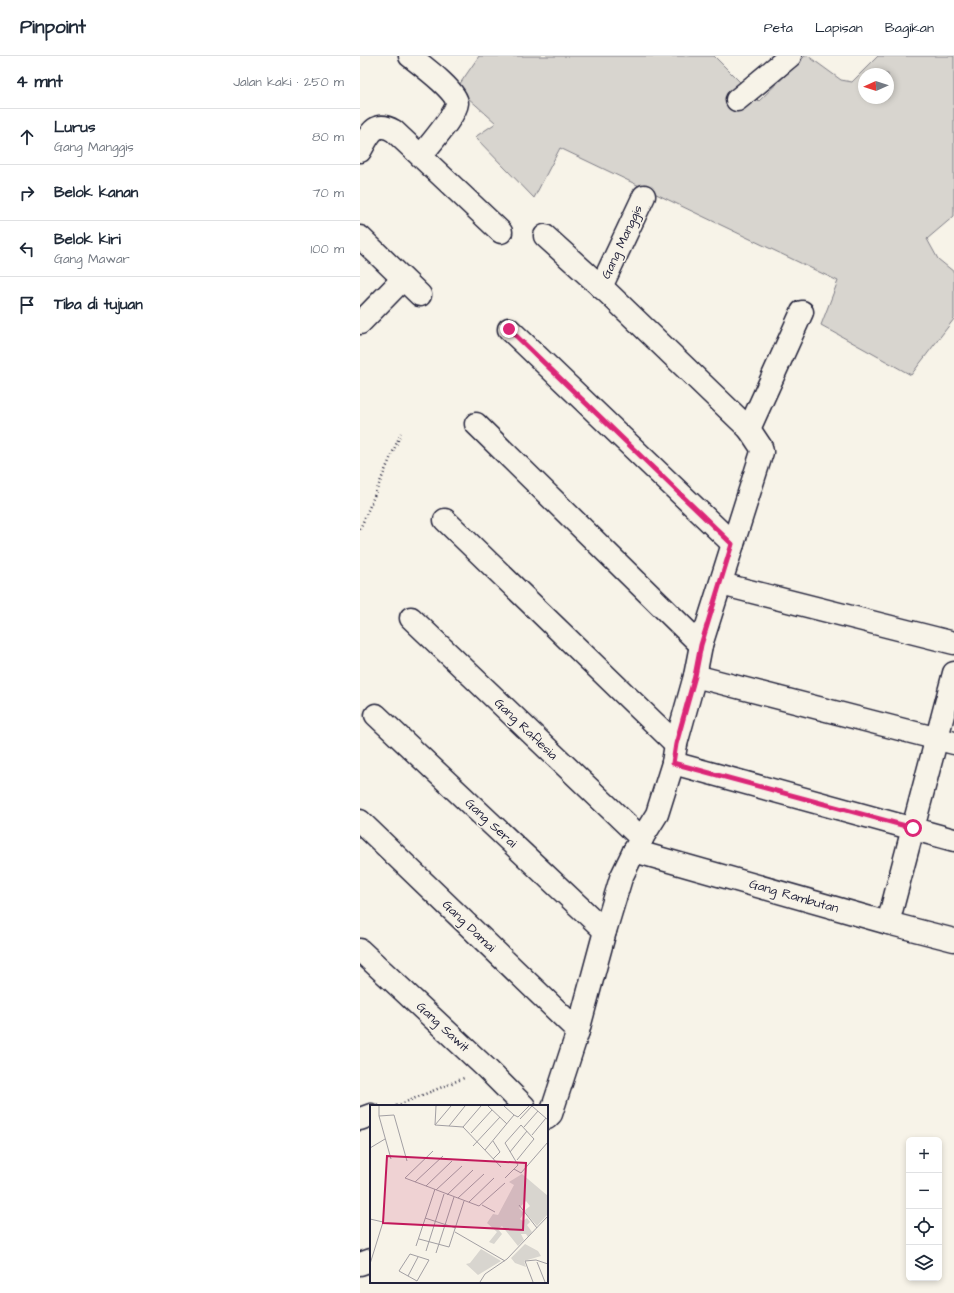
<!DOCTYPE html>
<html lang="id">
<meta charset="utf-8">
<style>
body{margin:0;font-family:"Architects Daughter",sans-serif;background:#f2f2f3;color:#1f2937}
.controls{position:absolute;right:12px;bottom:12px;display:grid;overflow:hidden;border-radius:6px;box-shadow:0 2px 6px #0003}
.controls button{width:36px;height:36px;display:grid;place-items:center;padding:0;border:0;border-bottom:1px solid #e0e1e3;background:#fff;color:#1f2937;font:20px sans-serif}
.compass{position:absolute;left:498px;top:12px;width:36px;height:36px;border-radius:50%;background:#fff;box-shadow:0 2px 6px #0003;rotate:267deg}
.stop{position:absolute;width:12px;height:12px;margin:-9px;border:3px solid #db2777;border-radius:50%;background:#fff}
.stop.end{background:#db2777;border-color:#fff;box-shadow:0 1px 4px #0008}
.list{margin:0;padding:0;list-style:none}
h2{display:flex;justify-content:space-between;align-items:center;height:52px;margin:0;padding:0 16px;font-size:17px}
h2 small{font-size:13px;font-weight:400;color:#747a83}
.list li{display:grid;grid-template-columns:26px 1fr auto;gap:12px;align-items:center;box-sizing:border-box;height:56px;padding:0 16px;border-top:1px solid #e0e1e3}
.list b{display:block;font-size:15px;white-space:nowrap}
.list p{margin:0;font-size:13px;white-space:nowrap;color:#747a83}
.list em{font-size:13px;font-style:normal;color:#747a83}
.icon{flex:none;width:22px;height:22px;fill:none;stroke:currentColor;stroke-width:2;stroke-linecap:round;stroke-linejoin:round}
.map{position:relative;flex:none;width:594px;height:1237px;overflow:hidden}
header{display:flex;align-items:center;gap:24px;box-sizing:border-box;height:56px;padding:0 20px;background:#fff;border-bottom:1px solid #e0e1e3}
header strong{font-size:19px}
nav{display:flex;gap:22px;margin-inline-start:auto;font-size:14px}
main{display:flex}
aside{flex:1;background:#fff}
.map>svg:first-child{display:block}
.green{fill:#d8d5cf;stroke:#7d7c85;fill-rule:evenodd}
.lines{fill:none;stroke-linecap:round;stroke-linejoin:round}
.minor-casing{stroke:#22223b;stroke-width:25}
.path{stroke:#22223b;stroke-width:2.5;stroke-dasharray:1 3;stroke-linecap:butt}
.minor{stroke:#f7f3e8;stroke-width:22}
.route{stroke:#db2777;stroke-width:5}
.labels{text-anchor:middle;dominant-baseline:central;stroke-width:3;stroke-linejoin:round;paint-order:stroke}
.street-label{font-size:13px;fill:#22223b;stroke:#f7f3e8}
.inset-road{fill:none;stroke:#a29fa3;stroke-width:1}
.view{fill:#c2185b;fill-opacity:0.15;stroke:#c2185b;stroke-width:2}
.inset-edge{fill:none;stroke:#22223b;stroke-width:2}
</style>
<header>
<strong>Pinpoint</strong>
<nav><a>Peta</a><a>Lapisan</a><a>Bagikan</a></nav>
</header>
<main>
<aside>
<h2>4 mnt<small>Jalan kaki · 250 m</small></h2>
<ul class="list">
<li><svg class="icon" aria-label="ahead" viewBox="0 0 24 24"><path d="M12 20V5M6 11l6-6 6 6"/></svg><div><b>Lurus</b><p>Gang Manggis</p></div><em>80 m</em></li>
<li><svg class="icon" aria-label="right" viewBox="0 0 24 24"><path d="M7 20v-9h11M14 6l5 5-5 5"/></svg><div><b>Belok kanan</b></div><em>70 m</em></li>
<li><svg class="icon" aria-label="left" viewBox="0 0 24 24"><path d="M17 20v-9H6M10 6l-5 5 5 5"/></svg><div><b>Belok kiri</b><p>Gang Mawar</p></div><em>100 m</em></li>
<li><svg class="icon" aria-label="arrive" viewBox="0 0 24 24"><path d="M6 21V4h12l-3 4 3 4H6"/></svg><div><b>Tiba di tujuan</b></div></li>
</ul>
</aside>
<div class="map">
<svg width="594" height="1237" viewBox="0 0 594 1237">
<rect width="100%" height="100%" fill="#f7f3e8"/>
<filter id="ink" filterUnits="userSpaceOnUse"><feTurbulence type="fractalNoise" baseFrequency=".025" numOctaves="2"/><feDisplacementMap in="SourceGraphic" scale="8" xChannelSelector="R" yChannelSelector="G"/><feConvolveMatrix kernelMatrix="1 2 1 2 8 2 1 2 1" color-interpolation-filters="sRGB"/></filter>
<g filter="url(#ink)">
<!-- green -->
<path class="green" d="M119,0H354L399,45L445,0H448L481,24L492,26L518,0H594V160L567,183L578,203L594,216V263L551,319L461,269L478,225L200,92L174,142L115,81L136,67L97,32ZM504,18H528V42H504Z"/>
<g class="lines">
<defs>
<g id="minor">
<path d="M50,0C60,8 97,35 97,47C96,59 69,89 61,100"/>
<polyline points="377,44 430,0"/>
<path d="M0,95C9,80 14,63 34,75L141,176"/>
<polyline points="185,180 249,238 389,373 401,391 402,396 341,589 335,620 316,688 313,707 297,758 274,795 261,822 245,875 218,975 191,1058 187,1062"/>
<polyline points="0,181 60,239"/>
<polyline points="241,231 284,140"/>
<polyline points="0,267 43,223"/>
<polyline points="149,273 373,488"/>
<polyline points="116,368 341,589"/>
<polyline points="389,373 442,256"/>
<polyline points="85,464 316,688"/>
<polyline points="361,528 594,587"/>
<polyline points="51,562 282,783"/>
<polyline points="335,620 594,687"/>
<polyline points="16,659 245,875"/>
<polyline points="313,707 594,784"/>
<polyline points="0,765 218,975"/>
<polyline points="274,795 528,867 594,884"/>
<polyline points="528,867 594,617"/>
<polyline points="0,894 126,1012 164,1050"/>
<polyline points="0,1063 11,1059"/>
<polyline points="0,1208 11,1204"/>
</g>
</defs>
<!-- minor casing -->
<use href="#minor" class="minor-casing"/>
<!-- path -->
<g class="path">
<polyline points="0,473 41,377"/>
<polyline points="36,1050 104,1022"/>
</g>
<!-- minor -->
<use href="#minor" class="minor"/>
</g>
</g>
<g class="lines" filter="url(#ink)">
<!-- route -->
<polyline class="route" points="149,273 372,488 341,589 335,620 316,688 313,707 553,772"/>
</g>
<g class="labels">
<!-- street labels -->
<g class="street-label">
<text transform="translate(262 186) rotate(-65)">Gang Manggis</text>
<text transform="translate(166 673) rotate(44)">Gang Raflesia</text>
<text transform="translate(131 767) rotate(43)">Gang Serai</text>
<text transform="translate(434 840) rotate(16)">Gang Rambutan</text>
<text transform="translate(109 870) rotate(44)">Gang Damai</text>
<text transform="translate(83 971) rotate(43)">Gang Sawit</text>
</g>
</g>
<!-- overview -->
<g transform="translate(10 1049)">
<rect width="178" height="178" fill="#f7f3e8"/>
<path d="M152,69L178,91V109L167,121L154,106L160,101L156,96L149,103L154,108L150,114L153,116L157,113L160,117L157,120L162,127L158,132L156,129H151L154,135L148,141L132,121L128,124L132,129L124,139L119,137L127,127L117,118L123,109L128,110L144,80L139,77ZM155,139L168,146L171,151L154,156L156,162L145,158L141,153ZM111,144L131,156L108,170L96,159L100,158Z" fill="#d8d5cf"/>
<path class="inset-road" d="M9,1V11L21,54M118,1L137,19M134,1L144,10M162,1L178,15M9,11L24,10L37,56M150,14L162,1M65,20L93,22L131,62M65,20L81,1M65,20L66,1M79,21L95,1M93,22L111,1M154,22L168,6M101,28L122,5M162,30L176,13M123,36L130,47L123,54M103,41L130,12M0,43L15,34M115,45L144,10L148,12L159,1M63,46L35,73L109,101L135,78M140,47L157,26M144,64L151,68L178,37M135,73L148,60L135,38L151,20L164,34L147,55M45,77L73,51M56,81L82,56M66,85L92,61M77,90L103,65M88,93L114,69M99,97L124,73M112,100L125,107M149,100L167,123M55,113L86,123M0,114L13,117L0,159M85,127L135,156M49,134L79,142L94,96M46,141L65,84M56,146L74,89M66,148L84,92M40,149L59,155L47,176L29,166ZM167,157L175,177M38,171L48,152M110,177L115,169L137,154L178,111M163,177L155,156L166,155L178,159"/>
<path class="view" d="M17,51L156,58L153,125L13,118Z"/>
<rect width="178" height="178" class="inset-edge"/>
</g>
</svg>
<div class="controls">
<button>+</button>
<button>−</button>
<button><svg class="icon" aria-label="locate" viewBox="0 0 24 24"><circle cx="12" cy="12" r="6"/><path d="M12 2v4M12 18v4M2 12h4M18 12h4"/></svg></button>
<button><svg class="icon" aria-label="layers" viewBox="0 0 24 24"><path d="M12 4l9 5-9 5-9-5zM3 14l9 5 9-5"/></svg></button>
</div>
<svg class="compass" viewBox="-18 -18 36 36"><path d="M0-13l5 13h-10z" fill="#e53935"/><path d="M0 13l5-13h-10z" fill="#747a83"/></svg>
<div class="stop" style="left:553px;top:772px"></div>
<div class="stop end" style="left:149px;top:273px"></div>
</div>
</main>
